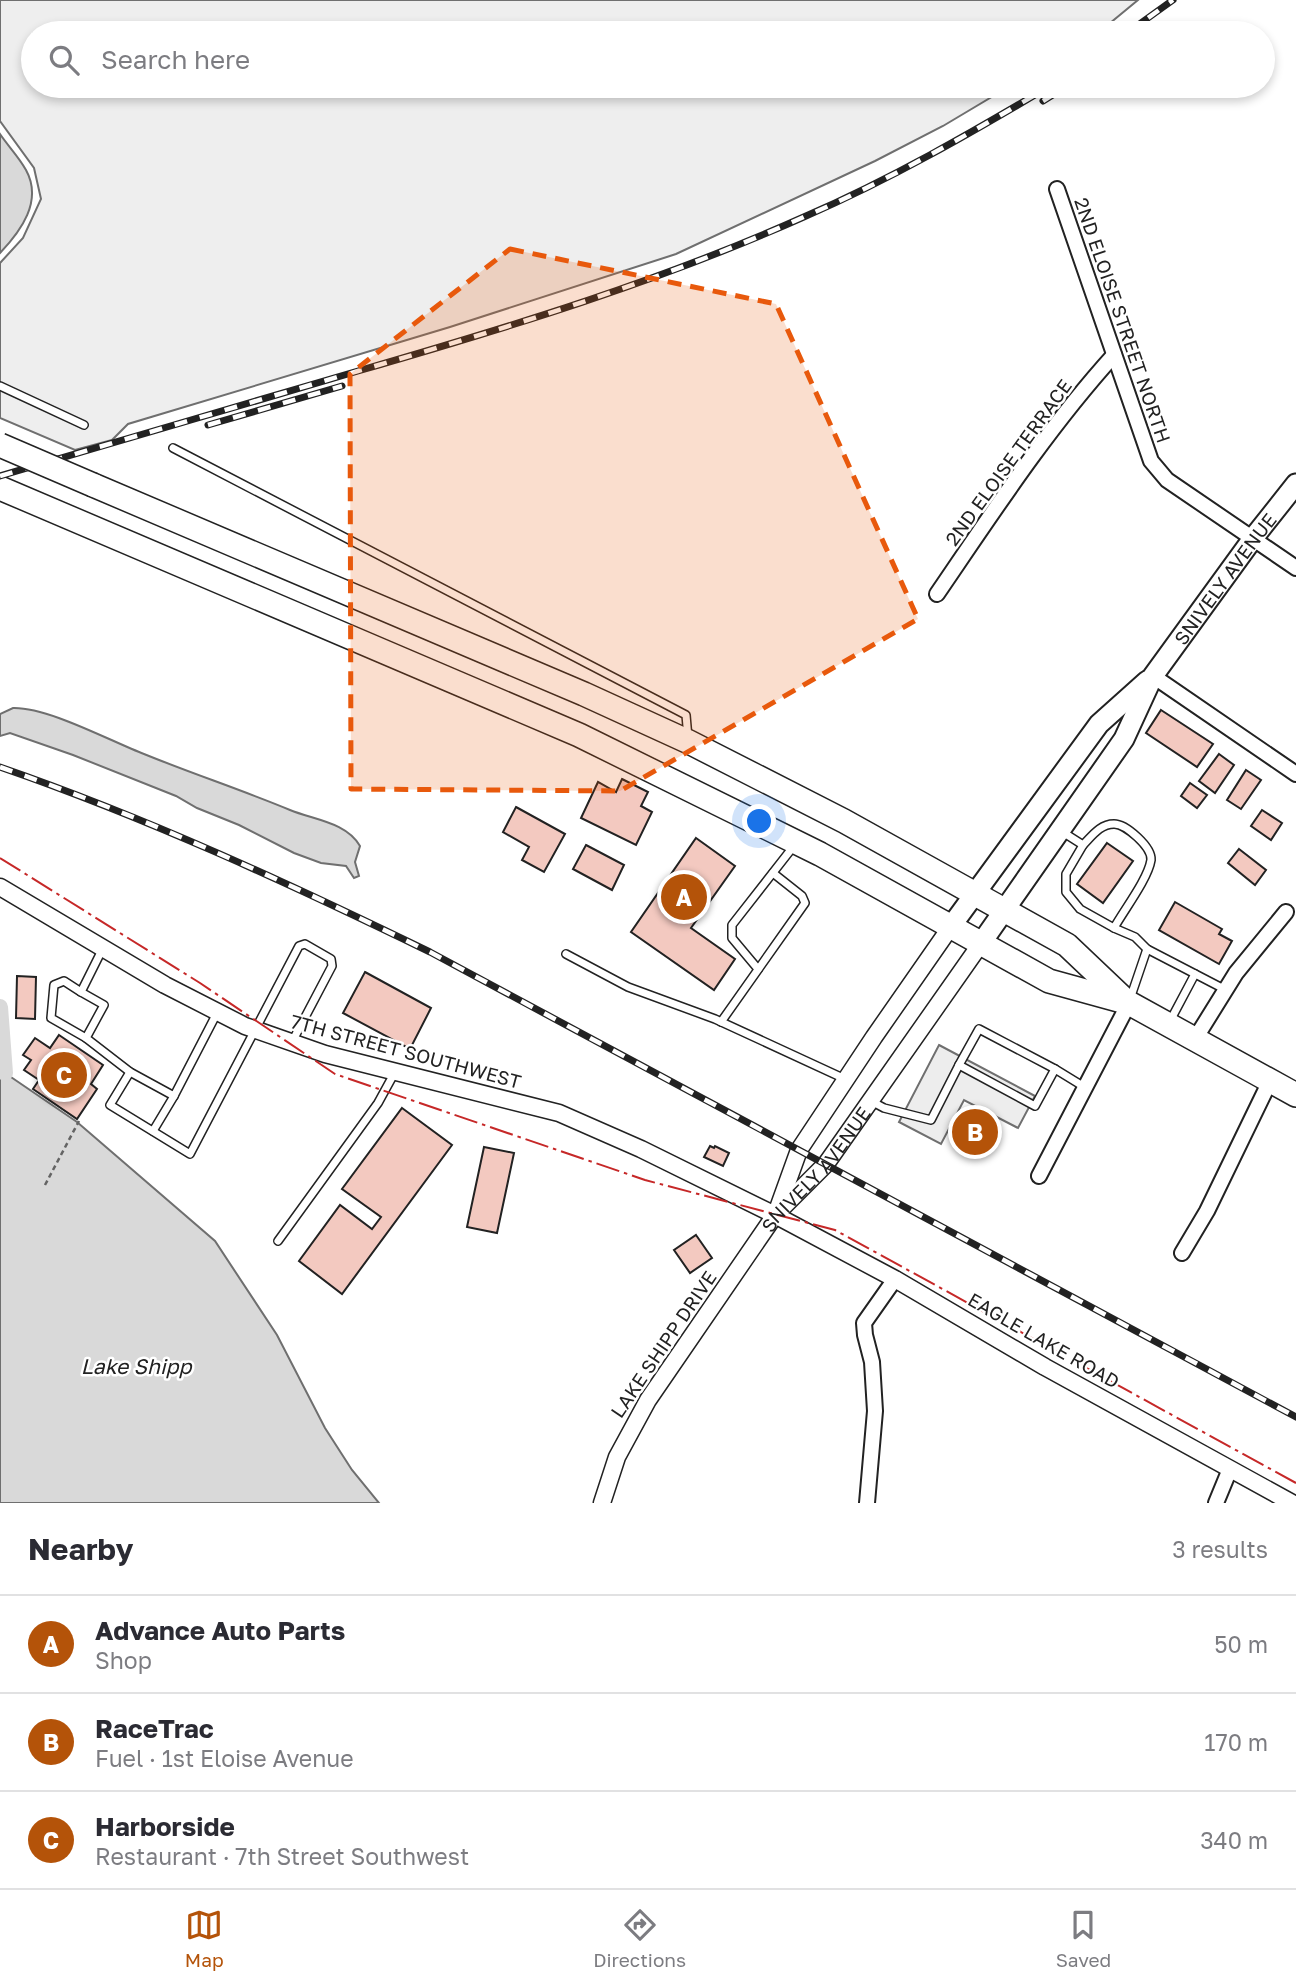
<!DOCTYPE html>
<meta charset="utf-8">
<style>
body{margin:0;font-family:"Golos Text",sans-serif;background:#f2f2f3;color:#2b2b33}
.you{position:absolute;left:760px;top:822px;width:24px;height:24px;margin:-18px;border:5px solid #fff;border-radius:50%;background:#1a73e8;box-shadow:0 0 0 10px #1a73e833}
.badge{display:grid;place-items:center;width:46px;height:46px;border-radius:50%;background:#b45309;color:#fff;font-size:23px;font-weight:700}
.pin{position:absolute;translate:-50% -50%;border:4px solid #fff;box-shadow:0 2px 7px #0006}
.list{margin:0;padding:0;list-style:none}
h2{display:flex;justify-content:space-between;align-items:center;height:91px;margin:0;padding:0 28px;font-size:30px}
h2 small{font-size:23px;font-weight:400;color:#7c7c81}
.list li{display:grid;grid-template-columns:46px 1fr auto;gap:21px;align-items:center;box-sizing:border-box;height:98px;padding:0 28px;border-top:2px solid #e1e1e2}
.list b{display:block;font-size:26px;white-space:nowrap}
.list p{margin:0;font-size:23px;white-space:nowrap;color:#7c7c81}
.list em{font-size:23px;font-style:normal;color:#7c7c81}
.icon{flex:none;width:38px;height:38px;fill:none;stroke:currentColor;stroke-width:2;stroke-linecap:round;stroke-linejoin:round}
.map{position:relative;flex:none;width:1296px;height:1503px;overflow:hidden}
.search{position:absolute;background:#fff;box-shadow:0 4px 10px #0003;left:21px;right:21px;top:21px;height:77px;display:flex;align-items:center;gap:18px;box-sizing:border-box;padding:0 24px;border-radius:38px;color:#7c7c81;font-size:26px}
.sheet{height:385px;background:#fff}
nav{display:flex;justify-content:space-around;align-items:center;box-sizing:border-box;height:98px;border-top:2px solid #e1e1e2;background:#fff;font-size:19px;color:#7c7c81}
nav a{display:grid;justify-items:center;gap:4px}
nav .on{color:#b45309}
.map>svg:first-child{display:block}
.green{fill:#eee;stroke:#6f6f6f;stroke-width:2}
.parking{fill:#ededed;stroke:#6f6f6f;stroke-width:2}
.water{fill:#d9d9d9;stroke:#6f6f6f;stroke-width:2}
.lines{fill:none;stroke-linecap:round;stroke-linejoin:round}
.canal{stroke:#d9d9d9;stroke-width:16}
.building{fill:#f3c9c0;stroke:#222;stroke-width:2}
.service-casing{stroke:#222;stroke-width:10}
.minor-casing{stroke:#222;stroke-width:18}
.tertiary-casing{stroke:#222;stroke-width:19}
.secondary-casing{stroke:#222;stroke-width:23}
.trunk-casing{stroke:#222;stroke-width:26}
.path{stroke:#646464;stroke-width:2.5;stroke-dasharray:5 3.5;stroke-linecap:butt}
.service{stroke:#fff;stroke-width:7}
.minor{stroke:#fff;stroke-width:14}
.tertiary{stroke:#fff;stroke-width:16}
.secondary{stroke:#fff;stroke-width:19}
.trunk{stroke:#fff;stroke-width:23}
.rail-casing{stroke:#222;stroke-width:7}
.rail{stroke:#fff;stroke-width:4.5;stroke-dasharray:13;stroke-linecap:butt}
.trunk-bridge-casing{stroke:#222;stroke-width:26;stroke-linecap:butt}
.trunk-bridge{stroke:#fff;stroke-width:23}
.power{stroke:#c62828;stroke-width:2;stroke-dasharray:24 5 3.5 5;stroke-linecap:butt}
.marked{fill:#e8590c;fill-opacity:0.2;stroke:#e8590c;stroke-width:5;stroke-dasharray:14 9;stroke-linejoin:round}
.labels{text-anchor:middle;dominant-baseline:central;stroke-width:5;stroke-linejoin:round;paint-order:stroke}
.street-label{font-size:19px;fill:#222;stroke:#fff}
.water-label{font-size:21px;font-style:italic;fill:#222;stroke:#fff}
</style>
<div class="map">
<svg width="1296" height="1503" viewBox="0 0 1296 1503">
<rect width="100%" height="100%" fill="#fff"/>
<!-- green -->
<polygon class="green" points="0,0 1138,0 1098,33 33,33 33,86 1010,86 943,126 875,161 676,254 450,327 128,424 112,440 75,450 0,418 0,263 23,238 41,199 34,168 0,121"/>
<!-- parking -->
<polygon class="parking" points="939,1045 1035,1096 1018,1128 964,1100 941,1144 899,1122"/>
<!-- water -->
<g class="water">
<path d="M0,134C8,146 19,157 26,170C43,201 21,231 0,253Z"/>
<path d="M13,708C48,707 110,741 144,754C193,774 242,790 290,810C314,820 346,822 360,846L355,862L359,876L354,878L346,866L321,863L294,853L239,825L197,808L176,796L73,755L10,733L0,736V714Z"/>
<polygon points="5,1073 77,1122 215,1241 277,1335 325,1428 352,1470 379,1503 0,1503 0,1075"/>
</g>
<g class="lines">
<!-- canal -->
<polyline class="canal" points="0,1007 5,1073"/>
</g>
<!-- building -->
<g class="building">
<polygon points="1161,710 1213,744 1197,767 1146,733"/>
<polygon points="1219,754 1234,765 1215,793 1199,781"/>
<polygon points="1246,770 1261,780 1241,809 1227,800"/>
<polygon points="622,779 648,792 641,806 652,812 636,845 581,818 598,782 616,792"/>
<polygon points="1190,783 1207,795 1197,808 1181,796"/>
<polygon points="516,807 565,834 544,872 522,860 529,847 503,832"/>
<polygon points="1262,810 1282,823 1271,840 1251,826"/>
<polygon points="696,838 735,866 691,928 735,959 714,990 631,932"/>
<polygon points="1107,843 1133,861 1103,903 1077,884"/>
<polygon points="586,845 624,865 612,890 573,869"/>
<polygon points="1239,849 1266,870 1255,885 1228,863"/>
<polygon points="1175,902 1222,929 1219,934 1232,941 1219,964 1159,930"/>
<polygon points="365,972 431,1008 410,1049 343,1013"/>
<polygon points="17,976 36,977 35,1019 16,1018"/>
<polygon points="59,1035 103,1065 91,1084 97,1089 77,1119 33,1089 39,1080 24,1070 31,1060 23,1055 35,1038 50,1048"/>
<polygon points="402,1108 452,1145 342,1294 299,1261 340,1205 372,1229 381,1217 342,1189"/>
<polygon points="710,1146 714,1148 715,1146 729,1153 723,1166 704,1157"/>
<polygon points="484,1147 514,1153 497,1233 467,1227"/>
<polygon points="696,1235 712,1258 690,1273 674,1250"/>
</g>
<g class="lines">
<defs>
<g id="service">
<polyline points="0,386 84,425"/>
<polyline points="173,448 686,715 688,738"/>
<path d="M1061,831L1083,845C1092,836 1100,824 1114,824C1126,824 1152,847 1151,860C1148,879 1124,910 1114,928L1135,937L1147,949L1226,990"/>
<polyline points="1083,845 1066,874 1066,892 1080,909 1114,928"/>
<polyline points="103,948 81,992 104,1005 86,1038 130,1072 174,1096 217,1013"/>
<polyline points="566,954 628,987 715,1019 845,1079"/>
<polyline points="758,969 732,938 732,925 793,847"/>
<polyline points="81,992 64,981 54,985 51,1018 86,1038"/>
<polyline points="1130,999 1147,949"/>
<polyline points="721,1022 805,903 802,896 773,873"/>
<polyline points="1169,1023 1195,974"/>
<polyline points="959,1065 979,1029 1055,1069"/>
<polyline points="130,1072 110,1105 190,1154 299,946 305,944 331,959 332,966 292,1042"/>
<polyline points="871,1101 884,1108 931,1120 959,1065 1035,1106 1055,1069 1086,1088"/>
<polyline points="153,1131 174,1096"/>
<polyline points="278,1241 378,1103 395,1072"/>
</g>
<g id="minor">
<polyline points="1057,189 1151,461 1167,480 1296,568"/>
<path d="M937,594C993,512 1047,429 1114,355"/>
<polyline points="1153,676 1296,774"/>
<polyline points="1195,1039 1236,973 1286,912"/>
<polyline points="1039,1176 1129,1003"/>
<polyline points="1182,1253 1207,1211 1270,1081"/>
<polyline points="867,1503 875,1411 872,1362 865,1335 864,1323 895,1279"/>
<polyline points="1216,1503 1230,1469"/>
</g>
<g id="tertiary">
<polyline points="0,887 165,985 245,1026 325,1054 559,1113 641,1149 775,1215 895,1279 1045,1367 1292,1503"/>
<polyline points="777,1211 799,1150 874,1037 952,925"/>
<path id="s1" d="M602,1503L617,1457L648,1400L775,1215L826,1164L982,942"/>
</g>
<g id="secondary">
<polyline points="952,925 1099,724 1147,681"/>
<path id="s2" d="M982,942L1124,739L1153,676L1254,537L1296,484"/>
</g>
<g id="trunk">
<polyline points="93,485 584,694 689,742 844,821 1067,945 1126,1001"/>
<polyline points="0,488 579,735 820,854 1049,981 1129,1003 1296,1095"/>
</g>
</defs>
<!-- service casing -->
<use href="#service" class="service-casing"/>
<!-- minor casing -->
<use href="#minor" class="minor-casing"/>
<!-- tertiary casing -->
<use href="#tertiary" class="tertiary-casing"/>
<!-- secondary casing -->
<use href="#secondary" class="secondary-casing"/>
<!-- trunk casing -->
<use href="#trunk" class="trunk-casing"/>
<!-- path -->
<polyline class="path" points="45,1185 79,1121"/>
<!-- service -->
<use href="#service" class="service"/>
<!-- minor -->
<use href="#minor" class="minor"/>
<!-- tertiary -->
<use href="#tertiary" class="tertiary"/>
<!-- secondary -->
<use href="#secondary" class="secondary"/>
<!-- trunk -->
<use href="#trunk" class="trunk"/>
<defs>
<g id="rail">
<polyline points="1127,33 1173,0"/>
<polyline points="1043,101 1067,86"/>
<polyline points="208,425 342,386"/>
<path d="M0,476C119,441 239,406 358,371C510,327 661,281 806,216C891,179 971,133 1050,86"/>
<path d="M0,767C148,818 290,884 430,952L1296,1417"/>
</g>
</defs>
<!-- rail casing -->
<use href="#rail" class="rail-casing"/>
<!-- rail -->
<use href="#rail" class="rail"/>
<defs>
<polyline id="trunk-bridge" points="0,445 93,485"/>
</defs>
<!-- trunk-bridge casing -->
<use href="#trunk-bridge" class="trunk-bridge-casing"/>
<!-- trunk-bridge -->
<use href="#trunk-bridge" class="trunk-bridge"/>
<!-- power -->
<polyline class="power" points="0,858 200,983 335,1074 645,1180 835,1230 1296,1483"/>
</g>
<!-- marked area -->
<path class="marked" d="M510,249L776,304L918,619L620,791L351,789L350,374Z"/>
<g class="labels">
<!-- street labels -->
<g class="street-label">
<text transform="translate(1123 320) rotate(71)">2ND ELOISE STREET NORTH</text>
<text transform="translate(1008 462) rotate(-54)">2ND ELOISE TERRACE</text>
<text stroke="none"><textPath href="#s2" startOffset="438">SNIVELY AVENUE</textPath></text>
<text transform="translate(406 1051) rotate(15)">7TH STREET SOUTHWEST</text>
<text stroke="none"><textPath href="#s1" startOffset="399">SNIVELY AVENUE</textPath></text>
<text transform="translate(1044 1340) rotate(30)">EAGLE LAKE ROAD</text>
<text transform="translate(663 1344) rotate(-56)">LAKE SHIPP DRIVE</text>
</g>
<!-- water labels -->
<g class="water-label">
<text x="136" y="1366">Lake Shipp</text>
</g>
</g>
</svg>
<div class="you"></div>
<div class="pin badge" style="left:684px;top:897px">A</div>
<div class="pin badge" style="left:975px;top:1132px">B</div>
<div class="pin badge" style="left:64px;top:1075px">C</div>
<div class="search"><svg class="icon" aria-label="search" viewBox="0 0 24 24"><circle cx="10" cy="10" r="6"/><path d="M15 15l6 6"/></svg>Search here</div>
</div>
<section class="sheet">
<h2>Nearby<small>3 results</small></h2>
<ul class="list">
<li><span class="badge">A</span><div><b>Advance Auto Parts</b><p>Shop</p></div><em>50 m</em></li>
<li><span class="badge">B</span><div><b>RaceTrac</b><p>Fuel · 1st Eloise Avenue</p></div><em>170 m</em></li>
<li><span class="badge">C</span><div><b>Harborside</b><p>Restaurant · 7th Street Southwest</p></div><em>340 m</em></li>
</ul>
</section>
<nav>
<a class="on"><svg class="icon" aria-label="map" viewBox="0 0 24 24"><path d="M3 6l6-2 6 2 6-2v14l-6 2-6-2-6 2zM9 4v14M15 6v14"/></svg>Map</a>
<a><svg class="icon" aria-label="directions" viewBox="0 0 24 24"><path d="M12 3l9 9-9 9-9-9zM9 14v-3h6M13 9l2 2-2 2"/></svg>Directions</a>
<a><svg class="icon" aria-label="saved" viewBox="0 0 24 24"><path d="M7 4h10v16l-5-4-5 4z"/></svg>Saved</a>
</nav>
